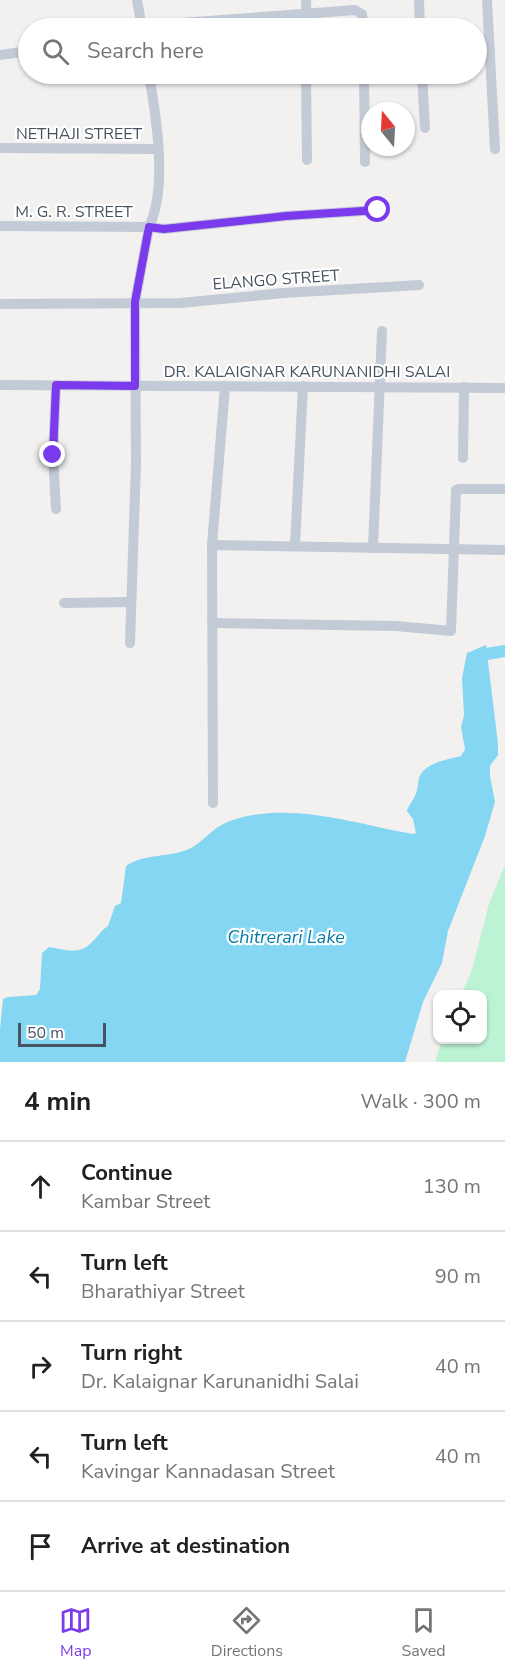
<!DOCTYPE html>
<meta charset="utf-8">
<style>
body{margin:0;font-family:"Nunito Sans",sans-serif;background:#f2f2f2;color:#202124}
.controls{position:absolute;right:18px;bottom:18px;display:grid;overflow:hidden;border-radius:12px;box-shadow:0 2px 4px #0004}
.controls button{width:54px;height:54px;display:grid;place-items:center;padding:0;border:0;border-bottom:2px solid #e0e0e0;background:#fff;color:#202124;font:30px sans-serif}
.compass{position:absolute;left:361px;top:102px;width:54px;height:54px;border-radius:50%;background:#fff;box-shadow:0 2px 4px #0004;rotate:342deg}
.scale{position:absolute;left:18px;bottom:15px;width:88px;box-sizing:border-box;padding-left:6px;border:3px solid #46525f;border-top:0;font-size:16px;line-height:21px;white-space:nowrap;color:#46525f;-webkit-text-stroke:4px #fff;paint-order:stroke}
.stop{position:absolute;width:18px;height:18px;margin:-14px;border:4px solid #7c3aed;border-radius:50%;background:#fff}
.stop.end{background:#7c3aed;border-color:#fff;box-shadow:0 2px 6px #0008}
.list{margin:0;padding:0;list-style:none}
h2{display:flex;justify-content:space-between;align-items:center;height:78px;margin:0;padding:0 24px;font-size:26px}
h2 small{font-size:20px;font-weight:400;color:#757577}
.list li{display:grid;grid-template-columns:39px 1fr auto;gap:18px;align-items:center;box-sizing:border-box;height:90px;padding:0 24px;border-top:2px solid #e0e0e0}
.list b{display:block;font-size:22px;white-space:nowrap}
.list p{margin:0;font-size:20px;white-space:nowrap;color:#757577}
.list em{font-size:20px;font-style:normal;color:#757577}
.icon{flex:none;width:33px;height:33px;fill:none;stroke:currentColor;stroke-width:2;stroke-linecap:round;stroke-linejoin:round}
.map{position:relative;flex:none;width:505px;height:1062px;overflow:hidden}
.search{position:absolute;background:#fff;box-shadow:0 2px 4px #0004;left:18px;right:18px;top:18px;height:66px;display:flex;align-items:center;gap:15px;box-sizing:border-box;padding:0 21px;border-radius:33px;color:#757577;font-size:22px}
.sheet{height:528px;background:#fff}
nav{display:flex;justify-content:space-around;align-items:center;box-sizing:border-box;height:84px;border-top:2px solid #e0e0e0;background:#fff;font-size:16px;color:#757577}
nav a{display:grid;justify-items:center;gap:3px}
nav .on{color:#7c3aed}
.map>svg:first-child{display:block}
.green{fill:#bcf3d4}
.water{fill:#85d6f3}
.lines{fill:none;stroke-linecap:round;stroke-linejoin:round}
.canal{stroke:#85d6f3;stroke-width:12}
.minor{stroke:#c3cbd6;stroke-width:10}
.route{stroke:#7c3aed;stroke-width:8}
.labels{text-anchor:middle;dominant-baseline:central;stroke-width:4.5;stroke-linejoin:round;paint-order:stroke}
.street-label{font-size:16px;fill:#46525f;stroke:#fff}
.water-label{font-size:18px;font-style:italic;fill:#037ba7;stroke:#fff}
</style>
<div class="map">
<svg width="505" height="1062" viewBox="0 0 505 1062">
<rect width="100%" height="100%" fill="#f3f0f0"/>
<!-- green -->
<polygon class="green" points="505,865 505,1062 435,1062 442,1040 482,1040 482,994 461,994 471,973 489,904"/>
<!-- water -->
<path class="water" d="M486,645L498,744V755L490,766V776L495,802L485,836L448,931L442,963L423,1002L405,1062H0V1029L3,999L8,997L36,995L40,989L42,953L49,947C64,949 78,956 91,943C98,937 100,931 108,926L115,906L121,903L126,866C144,853 171,858 191,848C206,840 213,826 233,820C290,801 356,824 413,834L416,833L413,819L407,811C409,804 414,800 416,793C419,787 417,780 421,774C427,763 449,759 461,756L465,749L461,727L464,715L462,678L467,653Z"/>
<g class="lines">
<!-- canal -->
<polyline class="canal" points="487,654 505,651"/>
<!-- minor -->
<g class="minor">
<polyline points="137,0 142,28"/>
<polyline points="306,0 307,28"/>
<polyline points="419,0 420,28"/>
<polyline points="487,0 495,149"/>
<polyline points="141,26 355,10 362,14 364,28"/>
<polyline points="0,55 28,51"/>
<polyline points="306,74 307,160"/>
<polyline points="364,74 365,162"/>
<polyline points="422,74 425,128"/>
<polyline points="0,148 158,149"/>
<polyline points="0,226 149,227 164,229 286,216 378,210"/>
<polyline points="0,304 180,303 284,293 419,285"/>
<polyline points="0,385 505,388"/>
<polyline points="463,458 464,387"/>
<polyline points="56,509 53,455 56,385"/>
<polyline points="212,545 225,386"/>
<polyline points="295,546 303,386"/>
<polyline points="373,548 382,331"/>
<polyline points="64,603 131,602"/>
<polyline points="212,623 396,626 451,631 456,490 459,489 505,489"/>
<path d="M130,643L136,463L135,302L149,227C168,187 156,116 149,74"/>
<polyline points="213,803 212,545 505,550"/>
</g>
</g>
<g class="lines">
<!-- route -->
<polyline class="route" points="53,455 56,385 135,386 135,302 149,227 164,229 286,216 378,210"/>
</g>
<g class="labels">
<!-- street labels -->
<g class="street-label">
<text x="79" y="134">NETHAJI STREET</text>
<text x="74" y="212">M. G. R. STREET</text>
<text transform="translate(276 280) rotate(-4)">ELANGO STREET</text>
<text x="307" y="372">DR. KALAIGNAR KARUNANIDHI SALAI</text>
</g>
<!-- water labels -->
<g class="water-label">
<text x="286" y="937">Chitrerari Lake</text>
</g>
</g>
</svg>
<div class="controls">
<button><svg class="icon" aria-label="locate" viewBox="0 0 24 24"><circle cx="12" cy="12" r="6"/><path d="M12 2v4M12 18v4M2 12h4M18 12h4"/></svg></button>
</div>
<svg class="compass" viewBox="-18 -18 36 36"><path d="M0-13l5 13h-10z" fill="#e53935"/><path d="M0 13l5-13h-10z" fill="#757577"/></svg>
<div class="scale">50 m</div>
<div class="stop" style="left:378px;top:210px"></div>
<div class="stop end" style="left:53px;top:455px"></div>
<div class="search"><svg class="icon" aria-label="search" viewBox="0 0 24 24"><circle cx="10" cy="10" r="6"/><path d="M15 15l6 6"/></svg>Search here</div>
</div>
<section class="sheet">
<h2>4 min<small>Walk · 300 m</small></h2>
<ul class="list">
<li><svg class="icon" aria-label="ahead" viewBox="0 0 24 24"><path d="M12 20V5M6 11l6-6 6 6"/></svg><div><b>Continue</b><p>Kambar Street</p></div><em>130 m</em></li>
<li><svg class="icon" aria-label="left" viewBox="0 0 24 24"><path d="M17 20v-9H6M10 6l-5 5 5 5"/></svg><div><b>Turn left</b><p>Bharathiyar Street</p></div><em>90 m</em></li>
<li><svg class="icon" aria-label="right" viewBox="0 0 24 24"><path d="M7 20v-9h11M14 6l5 5-5 5"/></svg><div><b>Turn right</b><p>Dr. Kalaignar Karunanidhi Salai</p></div><em>40 m</em></li>
<li><svg class="icon" aria-label="left" viewBox="0 0 24 24"><path d="M17 20v-9H6M10 6l-5 5 5 5"/></svg><div><b>Turn left</b><p>Kavingar Kannadasan Street</p></div><em>40 m</em></li>
<li><svg class="icon" aria-label="arrive" viewBox="0 0 24 24"><path d="M6 21V4h12l-3 4 3 4H6"/></svg><div><b>Arrive at destination</b></div></li>
</ul>
</section>
<nav>
<a class="on"><svg class="icon" aria-label="map" viewBox="0 0 24 24"><path d="M3 6l6-2 6 2 6-2v14l-6 2-6-2-6 2zM9 4v14M15 6v14"/></svg>Map</a>
<a><svg class="icon" aria-label="directions" viewBox="0 0 24 24"><path d="M12 3l9 9-9 9-9-9zM9 14v-3h6M13 9l2 2-2 2"/></svg>Directions</a>
<a><svg class="icon" aria-label="saved" viewBox="0 0 24 24"><path d="M7 4h10v16l-5-4-5 4z"/></svg>Saved</a>
</nav>
